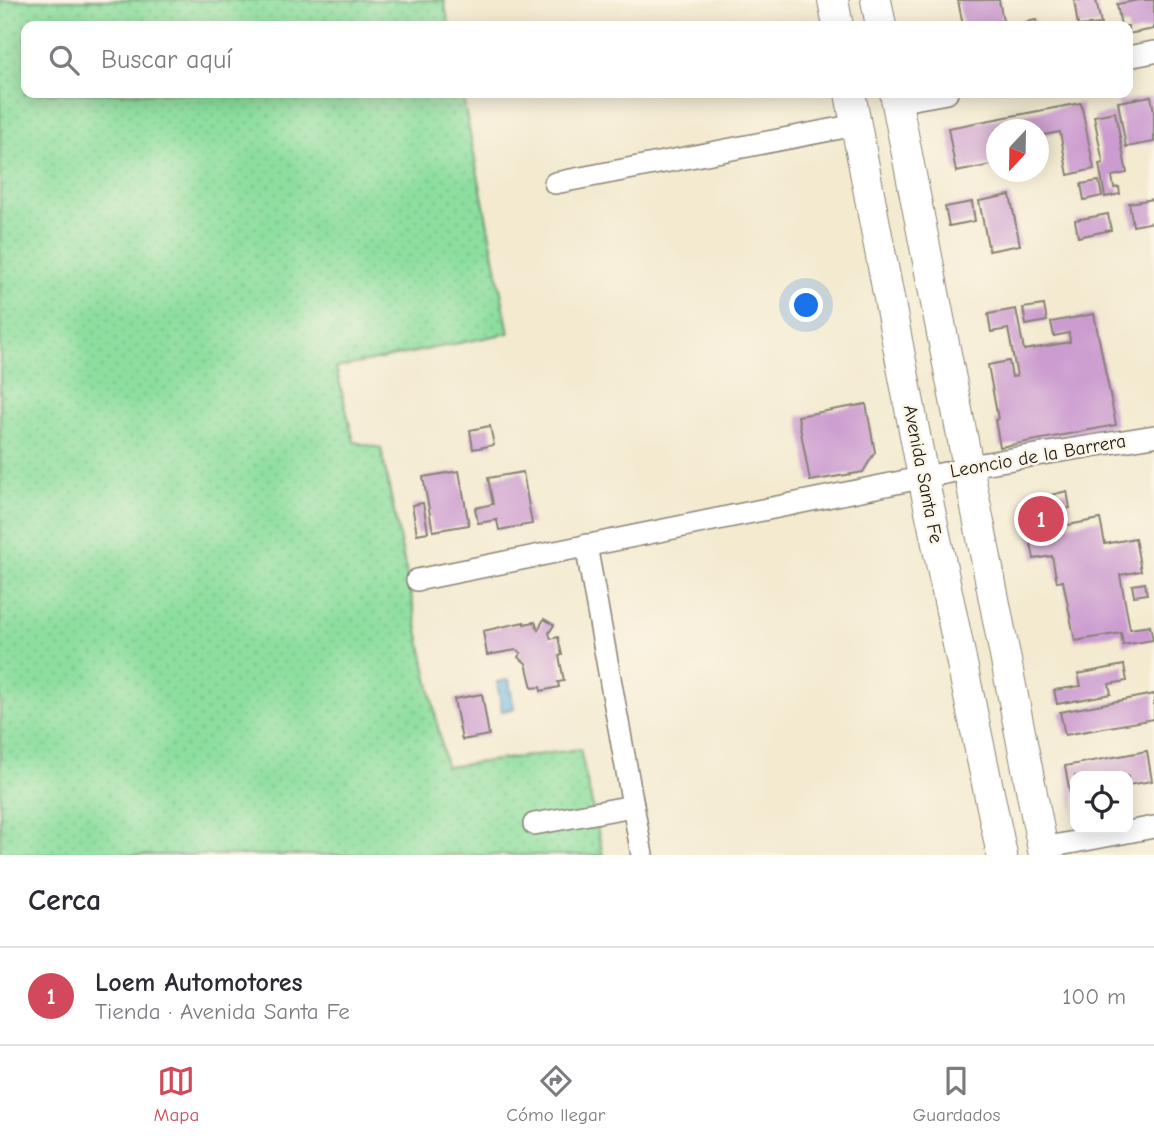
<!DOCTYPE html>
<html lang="es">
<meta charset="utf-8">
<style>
body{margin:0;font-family:"Comic Neue",sans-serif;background:#f7f7f7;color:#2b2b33}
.controls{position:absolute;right:21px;bottom:21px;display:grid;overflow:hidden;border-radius:14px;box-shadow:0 4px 18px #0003}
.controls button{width:63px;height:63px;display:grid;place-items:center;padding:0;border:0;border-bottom:2px solid #e1e1e2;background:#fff;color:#2b2b33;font:35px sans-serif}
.compass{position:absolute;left:986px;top:119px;width:63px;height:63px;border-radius:50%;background:#fff;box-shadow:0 4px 18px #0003;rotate:202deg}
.you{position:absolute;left:807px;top:306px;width:24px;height:24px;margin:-18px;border:5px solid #fff;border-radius:50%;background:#1a73e8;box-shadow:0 0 0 10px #1a73e833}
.badge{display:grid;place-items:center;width:46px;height:46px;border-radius:50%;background:#d1495b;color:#fff;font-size:23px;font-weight:700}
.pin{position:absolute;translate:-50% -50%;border:4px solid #fff;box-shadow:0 2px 7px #0006}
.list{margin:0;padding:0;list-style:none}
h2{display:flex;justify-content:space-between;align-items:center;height:91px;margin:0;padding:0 28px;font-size:30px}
h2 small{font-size:23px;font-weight:400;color:#7c7c81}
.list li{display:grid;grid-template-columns:46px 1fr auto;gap:21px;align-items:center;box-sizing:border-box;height:98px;padding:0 28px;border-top:2px solid #e1e1e2}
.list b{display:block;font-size:26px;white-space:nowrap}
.list p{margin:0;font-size:23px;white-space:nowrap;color:#7c7c81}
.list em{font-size:23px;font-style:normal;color:#7c7c81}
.icon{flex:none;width:38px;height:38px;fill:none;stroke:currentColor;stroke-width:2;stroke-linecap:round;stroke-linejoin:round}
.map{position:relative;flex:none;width:1154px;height:855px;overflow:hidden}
.search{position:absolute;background:#fff;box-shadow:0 4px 18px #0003;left:21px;right:21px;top:21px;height:77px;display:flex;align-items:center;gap:18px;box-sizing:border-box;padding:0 24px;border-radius:14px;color:#7c7c81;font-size:26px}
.sheet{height:189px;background:#fff}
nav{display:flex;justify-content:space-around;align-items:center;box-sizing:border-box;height:98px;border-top:2px solid #e1e1e2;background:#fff;font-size:19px;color:#7c7c81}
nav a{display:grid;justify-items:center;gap:4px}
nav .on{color:#d1495b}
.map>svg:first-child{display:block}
.grass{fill:url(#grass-dots);stroke:#547d5e;stroke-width:2}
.water{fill:url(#water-ripples);stroke:#436a80;stroke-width:2}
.building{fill:#cc9cd0}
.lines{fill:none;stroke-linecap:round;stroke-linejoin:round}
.street-casing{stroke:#888376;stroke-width:24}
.secondary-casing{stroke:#888376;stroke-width:32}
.street{stroke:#fff;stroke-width:21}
.secondary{stroke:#fff;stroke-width:30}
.labels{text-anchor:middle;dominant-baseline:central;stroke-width:5;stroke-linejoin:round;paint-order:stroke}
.street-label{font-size:19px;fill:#1c1c1c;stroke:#fcf5e5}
</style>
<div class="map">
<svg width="1154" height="855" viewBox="0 0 1154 855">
<defs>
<pattern id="grass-dots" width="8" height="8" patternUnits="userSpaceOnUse" patternTransform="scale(1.75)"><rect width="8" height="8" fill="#8cde9f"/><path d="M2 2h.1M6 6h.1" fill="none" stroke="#78be88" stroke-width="1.8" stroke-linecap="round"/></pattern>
<pattern id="water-ripples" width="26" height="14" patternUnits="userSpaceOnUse" patternTransform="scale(1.75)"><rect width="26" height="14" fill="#6ab9e4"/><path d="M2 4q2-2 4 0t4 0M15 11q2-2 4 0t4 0" fill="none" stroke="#5b9ec3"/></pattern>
</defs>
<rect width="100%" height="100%" fill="#fcf5e5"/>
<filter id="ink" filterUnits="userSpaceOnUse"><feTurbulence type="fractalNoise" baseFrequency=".0143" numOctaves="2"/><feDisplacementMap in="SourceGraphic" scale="14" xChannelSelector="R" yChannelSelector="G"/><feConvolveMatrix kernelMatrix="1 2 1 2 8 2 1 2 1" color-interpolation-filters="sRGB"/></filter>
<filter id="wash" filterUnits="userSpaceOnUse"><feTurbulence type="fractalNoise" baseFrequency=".00686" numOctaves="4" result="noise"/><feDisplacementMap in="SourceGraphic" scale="28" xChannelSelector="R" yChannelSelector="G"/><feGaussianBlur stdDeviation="1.57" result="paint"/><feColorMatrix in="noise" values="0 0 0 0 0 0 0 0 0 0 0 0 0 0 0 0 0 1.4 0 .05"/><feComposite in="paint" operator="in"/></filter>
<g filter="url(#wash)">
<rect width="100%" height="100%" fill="#f3ead0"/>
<!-- grass -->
<polygon class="grass" points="0,0 444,0 449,26 26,26 26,93 462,93 509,333 336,368 354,442 381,448 446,767 580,749 603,855 0,855"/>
<!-- water -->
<polygon class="water" points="509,680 514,709 502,711 497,682"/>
<g id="blocks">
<!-- building -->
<g class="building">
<polygon points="958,0 999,0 1004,26 963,26"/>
<polygon points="1074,0 1096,0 1101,24 1078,26"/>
<polygon points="1140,0 1154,0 1154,29 1128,34 1128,26 1121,26 1117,4"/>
<polygon points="1036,20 1037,26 1010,26 1010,25"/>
<polygon points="1151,96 1154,112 1154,142 1126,147 1118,102"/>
<polygon points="1081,103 1094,169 1068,175 1060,132 1038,136 1038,130 996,130 996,164 956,172 948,128"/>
<polygon points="1115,112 1127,173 1112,176 1114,188 1119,187 1120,194 1105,197 1099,164 1103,163 1094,116"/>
<polygon points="1099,181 1102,196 1084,200 1081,184"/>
<polygon points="1010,195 1020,245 989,251 979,201"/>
<polygon points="1154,199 1154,222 1133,226 1129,203"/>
<polygon points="972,202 975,221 949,226 945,207"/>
<polygon points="1108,214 1111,230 1078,237 1075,220"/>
<polygon points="1044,305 1047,321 1026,325 1023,308"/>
<polygon points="1016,309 1024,350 1070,342 1069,333 1054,336 1051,322 1094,314 1116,425 1000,447 995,420 998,419 988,365 1009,361 1012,377 1017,376 1008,329 991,332 988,314"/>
<polygon points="866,404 875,452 863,472 810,481 798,416"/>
<polygon points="490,426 494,445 473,449 470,430"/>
<polygon points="459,471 469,525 433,531 423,477"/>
<polygon points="523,472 532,524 499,530 497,520 478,523 475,508 493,504 488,478"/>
<polygon points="1067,491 1070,508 1065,509 1068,525 1100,519 1105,544 1135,538 1141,571 1120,575 1130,629 1150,626 1153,640 1123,645 1121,633 1075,641 1063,581 1057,582 1052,556 1034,559 1023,502"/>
<polygon points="423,503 428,532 417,534 412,505"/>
<polygon points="1145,583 1147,594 1134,596 1132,585"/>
<polygon points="544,619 554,625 549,633 551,639 558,637 562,655 559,656 564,681 558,682 559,687 541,691 540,687 532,688 526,663 518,657 521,653 516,650 487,655 483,631 524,622 524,624 535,622 538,630"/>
<polygon points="1124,665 1127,681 1109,684 1111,694 1057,704 1054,690 1081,686 1078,674"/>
<polygon points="482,694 489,735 462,740 454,699"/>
<polygon points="1154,694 1154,719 1065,735 1060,712"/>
<polygon points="1147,751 1152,781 1128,785 1128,776 1075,776 1074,815 1065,766"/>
</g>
</g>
</g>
<g filter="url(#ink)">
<use href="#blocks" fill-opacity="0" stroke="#888376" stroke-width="2"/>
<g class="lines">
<defs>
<g id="street">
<polyline points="1128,57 1154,52"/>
<polyline points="897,102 947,93"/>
<polyline points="555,183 856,125"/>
<polyline points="586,545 642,855"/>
<polyline points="417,580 955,471 969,466 1154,436"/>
<polyline points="534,824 633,806"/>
<polyline points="1043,848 1154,827"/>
</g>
<g id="secondary">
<polyline points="833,0 838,26"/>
<polyline points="876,0 881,26"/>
<polyline points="850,93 923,477 1002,855"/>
<polyline points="895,93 1044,855"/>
</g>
</defs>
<!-- street casing -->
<use href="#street" class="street-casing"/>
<!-- secondary casing -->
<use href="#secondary" class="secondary-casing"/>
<!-- street -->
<use href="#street" class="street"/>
<!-- secondary -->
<use href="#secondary" class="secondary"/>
</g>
</g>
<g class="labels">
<!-- street labels -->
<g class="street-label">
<text transform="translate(1038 456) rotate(-10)">Leoncio de la Barrera</text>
<text transform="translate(923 474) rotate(79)">Avenida Santa Fe</text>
</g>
</g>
</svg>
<div class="controls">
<button><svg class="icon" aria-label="locate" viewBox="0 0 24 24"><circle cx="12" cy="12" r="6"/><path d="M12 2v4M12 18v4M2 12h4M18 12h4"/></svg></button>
</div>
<svg class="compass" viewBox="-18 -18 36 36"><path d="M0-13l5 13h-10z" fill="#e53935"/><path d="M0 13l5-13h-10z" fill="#7c7c81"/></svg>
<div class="you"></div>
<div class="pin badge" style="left:1041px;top:519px">1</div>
<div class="search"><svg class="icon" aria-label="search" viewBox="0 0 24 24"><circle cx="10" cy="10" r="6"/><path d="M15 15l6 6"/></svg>Buscar aquí</div>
</div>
<section class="sheet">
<h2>Cerca<small></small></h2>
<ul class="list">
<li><span class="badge">1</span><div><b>Loem Automotores</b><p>Tienda · Avenida Santa Fe</p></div><em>100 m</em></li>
</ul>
</section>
<nav>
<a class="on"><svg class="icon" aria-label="map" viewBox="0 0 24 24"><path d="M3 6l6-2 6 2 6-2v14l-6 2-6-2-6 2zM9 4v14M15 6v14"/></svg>Mapa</a>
<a><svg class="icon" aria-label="directions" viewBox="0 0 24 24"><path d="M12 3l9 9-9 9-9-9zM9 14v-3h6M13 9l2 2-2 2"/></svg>Cómo llegar</a>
<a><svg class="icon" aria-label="saved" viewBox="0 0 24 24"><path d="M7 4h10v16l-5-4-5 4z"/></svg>Guardados</a>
</nav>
